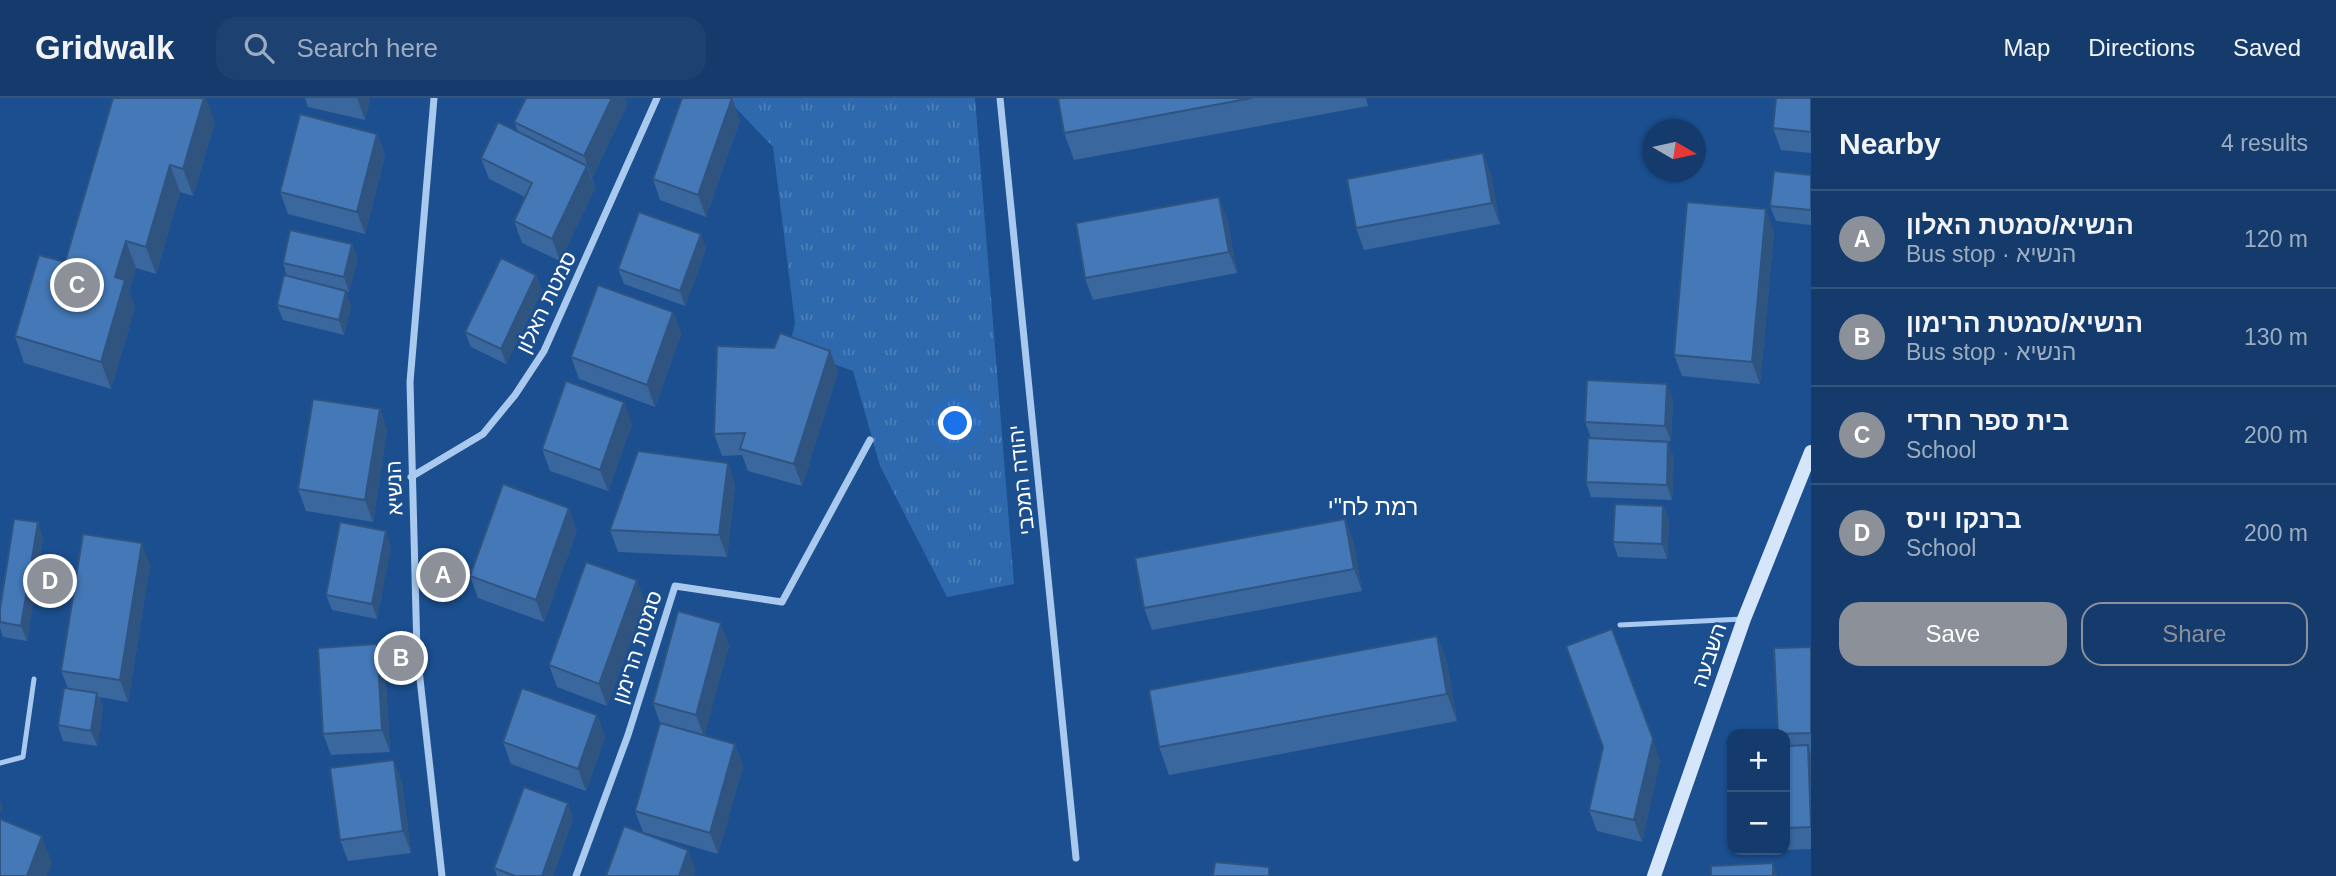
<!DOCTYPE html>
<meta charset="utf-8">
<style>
body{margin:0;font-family:Arial,Heebo,sans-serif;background:#1d4271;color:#f1f3f6}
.controls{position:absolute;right:21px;bottom:21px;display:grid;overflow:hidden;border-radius:14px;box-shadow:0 2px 5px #0004}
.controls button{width:63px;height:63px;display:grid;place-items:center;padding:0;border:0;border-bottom:2px solid #33557e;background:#143b6b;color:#f1f3f6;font:35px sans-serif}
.compass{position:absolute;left:1643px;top:21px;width:63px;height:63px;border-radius:50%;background:#143b6b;box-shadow:0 2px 5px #0004;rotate:99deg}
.you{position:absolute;left:956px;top:326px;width:24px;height:24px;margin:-18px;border:5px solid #fff;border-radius:50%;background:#1a73e8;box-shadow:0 0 0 10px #1a73e833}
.badge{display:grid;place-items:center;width:46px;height:46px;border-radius:50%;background:#8c9099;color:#fff;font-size:23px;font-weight:700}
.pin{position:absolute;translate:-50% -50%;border:4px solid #fff;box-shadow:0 2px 7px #0006}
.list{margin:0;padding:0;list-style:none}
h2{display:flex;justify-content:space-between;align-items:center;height:91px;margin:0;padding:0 28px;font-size:30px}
h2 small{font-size:23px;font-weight:400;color:#9dadc1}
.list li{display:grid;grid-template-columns:46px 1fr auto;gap:21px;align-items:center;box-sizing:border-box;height:98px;padding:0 28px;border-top:2px solid #33557e}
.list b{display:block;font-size:26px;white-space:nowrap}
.list p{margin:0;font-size:23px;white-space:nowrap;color:#9dadc1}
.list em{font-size:23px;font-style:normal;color:#9dadc1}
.actions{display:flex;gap:14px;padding:21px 28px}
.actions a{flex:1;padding:16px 0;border:2px solid #8c9099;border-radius:21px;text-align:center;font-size:24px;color:#8c9099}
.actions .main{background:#8c9099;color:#fff}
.icon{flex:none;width:38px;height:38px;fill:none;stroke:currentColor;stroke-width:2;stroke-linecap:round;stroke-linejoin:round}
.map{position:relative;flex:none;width:1811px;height:778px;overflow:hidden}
header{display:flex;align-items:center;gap:42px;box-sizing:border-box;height:98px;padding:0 35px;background:#143b6b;border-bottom:2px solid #33557e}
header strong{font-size:33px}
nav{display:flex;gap:38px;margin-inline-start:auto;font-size:24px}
.search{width:490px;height:63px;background:#1d4271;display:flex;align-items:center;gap:18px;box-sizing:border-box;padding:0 24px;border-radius:21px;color:#9dadc1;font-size:26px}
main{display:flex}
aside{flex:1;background:#143b6b}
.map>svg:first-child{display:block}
.park{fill:url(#park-tufts)}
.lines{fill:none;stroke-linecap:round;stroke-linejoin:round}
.service{stroke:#a9c9ee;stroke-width:5}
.minor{stroke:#a9c9ee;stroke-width:7}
.secondary{stroke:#d6e6fa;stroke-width:14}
.wall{fill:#3a679d}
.shaded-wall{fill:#305480}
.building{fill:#4478b7;stroke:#305480;stroke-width:2}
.labels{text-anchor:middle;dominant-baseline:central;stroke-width:5;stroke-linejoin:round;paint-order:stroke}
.street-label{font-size:21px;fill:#fff;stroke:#1b4f8f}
.neighbourhood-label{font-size:23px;fill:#fff;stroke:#1b4f8f}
</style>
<header>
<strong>Gridwalk</strong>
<div class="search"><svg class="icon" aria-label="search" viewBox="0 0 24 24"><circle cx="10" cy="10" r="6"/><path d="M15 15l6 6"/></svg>Search here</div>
<nav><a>Map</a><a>Directions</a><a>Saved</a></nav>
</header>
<main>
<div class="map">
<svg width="1811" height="778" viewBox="0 0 1811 778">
<defs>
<pattern id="park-tufts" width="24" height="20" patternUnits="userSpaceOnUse" patternTransform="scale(1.75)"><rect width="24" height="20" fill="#2e69ad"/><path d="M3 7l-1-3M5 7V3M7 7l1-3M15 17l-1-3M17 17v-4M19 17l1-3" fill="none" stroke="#4d80b9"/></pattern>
</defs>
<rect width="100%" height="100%" fill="#1b4f8f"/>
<!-- park -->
<polygon class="park" points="732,0 975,0 1014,486 947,499 880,368 853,273 789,250 795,225 773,49 732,6"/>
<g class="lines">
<!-- service -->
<g class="service">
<polyline points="1620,527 1743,521"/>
<polyline points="0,665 23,659 34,581"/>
</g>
<!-- minor -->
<g class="minor">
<polyline points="434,0 410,284 417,554 442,778"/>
<polyline points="1000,0 1076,760"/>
<polyline points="411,379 483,336 515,297 544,253 657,0"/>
<polyline points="576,778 628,637 675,488 782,504 870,342"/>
</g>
<!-- secondary -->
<polyline class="secondary" points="1654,778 1744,521 1811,354"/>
</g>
<!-- wall -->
<g class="wall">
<polygon points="305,0 370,0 365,22 308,9"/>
<polygon points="526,0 625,0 627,7 592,80 595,90 560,163 522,145 514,123 525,99 489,81 481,60 518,34 514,24"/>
<polygon points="1058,0 1366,0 1368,8 1074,62 1064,35"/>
<polygon points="1811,0 1811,55 1781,52 1773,30"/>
<polygon points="740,22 706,119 660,102 653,81"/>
<polygon points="215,24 193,98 180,94 156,176 136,170 129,193 135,209 111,291 24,265 15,238 65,164"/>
<polygon points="377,36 385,57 365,136 288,116 280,94"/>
<polygon points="1483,55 1491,77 1500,126 1364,152 1356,130"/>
<polygon points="1811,77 1811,127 1776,123 1770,108"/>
<polygon points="1227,120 1237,175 1093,202 1085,180"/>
<polygon points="1774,133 1760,286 1682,278 1674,257"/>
<polygon points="352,146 357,161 349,194 346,194 351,208 344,237 283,222 277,207 287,178 283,165"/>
<polygon points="706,151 685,208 624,186 618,171"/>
<polygon points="536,177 542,192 506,266 471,249 465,234"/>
<polygon points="673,214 681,236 655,309 579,281 571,259"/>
<polygon points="830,253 838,274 802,388 748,373 742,357 722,358 714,336"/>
<polygon points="1673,301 1671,343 1591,340 1585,324"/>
<polygon points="380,311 387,333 373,424 306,413 298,391"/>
<polygon points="632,326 608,393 550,373 542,351"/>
<polygon points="1674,359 1672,402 1591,399 1586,384"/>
<polygon points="728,365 735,387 727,459 618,454 610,432"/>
<polygon points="1663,408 1669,423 1667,461 1618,459 1613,444"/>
<polygon points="1345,421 1353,442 1362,493 1152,532 1144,510"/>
<polygon points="577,432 544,524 478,500 470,478"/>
<polygon points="43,440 27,543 3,539 0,530 0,511"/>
<polygon points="391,448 377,521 332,512 326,497"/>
<polygon points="150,467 128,604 99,599 103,610 97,648 63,643 58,627 68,590 61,573"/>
<polygon points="645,504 607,608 557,589 549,567"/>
<polygon points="1437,538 1447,565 1457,623 1169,677 1159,649"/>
<polygon points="729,547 704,637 735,646 743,668 718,756 643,734 635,713 660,625 653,605"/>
<polygon points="1811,549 1811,751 1785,752 1785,636"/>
<polygon points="385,568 390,654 331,657 323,636"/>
<polygon points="597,617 605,639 586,693 511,666 503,644"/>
<polygon points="1603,649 1660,662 1642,744 1597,733 1589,712"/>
<polygon points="402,684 411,755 348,763 340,742"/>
<polygon points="573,720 553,778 497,778 494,770"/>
<polygon points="1749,752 1781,752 1750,753"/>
</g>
<!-- shaded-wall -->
<g class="shaded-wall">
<polygon points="204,0 206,0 215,24 193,98 183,71"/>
<polygon points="357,0 370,0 365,22"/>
<polygon points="612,0 625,0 627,7 592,80 584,58"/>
<polygon points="732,0 740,22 706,119 698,97"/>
<polygon points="377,36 385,57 365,136 357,114"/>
<polygon points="1483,55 1491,77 1500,126 1492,105"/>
<polygon points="170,67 180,94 156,176 146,149"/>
<polygon points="587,68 595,90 560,163 552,141"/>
<polygon points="1219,99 1227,120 1237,175 1229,154"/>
<polygon points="1766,111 1774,133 1760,286 1752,264"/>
<polygon points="701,136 706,151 685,208 680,193"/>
<polygon points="126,143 136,170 129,193 135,209 111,291 101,264 115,179"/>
<polygon points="352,146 357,161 349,194 344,179"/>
<polygon points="536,177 542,192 506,266 501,251"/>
<polygon points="346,193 351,208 344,237 339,222"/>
<polygon points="673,214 681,236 655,309 647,287"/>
<polygon points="830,253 838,274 802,388 794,366"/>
<polygon points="1667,286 1673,301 1671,343 1665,328"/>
<polygon points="624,304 632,326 608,393 600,372"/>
<polygon points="380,311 387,333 373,424 365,402"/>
<polygon points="1668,344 1674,359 1672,402 1667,387"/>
<polygon points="728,365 735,387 727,459 719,437"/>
<polygon points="1663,408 1669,423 1667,461 1662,446"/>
<polygon points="569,410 577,432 544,524 536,502"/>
<polygon points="1345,421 1353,442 1362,493 1354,471"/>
<polygon points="38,424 43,440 27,543 21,528"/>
<polygon points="386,433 391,448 377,521 372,506"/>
<polygon points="142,445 150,467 128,604 120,582"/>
<polygon points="637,482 645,504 607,608 599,586"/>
<polygon points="721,525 729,547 704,639 696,617"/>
<polygon points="1437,538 1447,565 1457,623 1447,596"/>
<polygon points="377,546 385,568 390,654 382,632"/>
<polygon points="97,595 103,610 97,648 91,633"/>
<polygon points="597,617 605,639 586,693 578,671"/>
<polygon points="1653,641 1660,662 1642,744 1634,722"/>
<polygon points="735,646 743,668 718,756 710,735"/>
<polygon points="1808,647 1811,657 1811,730 1811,729"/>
<polygon points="394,662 402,684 411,755 403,733"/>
<polygon points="0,702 3,709 0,715"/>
<polygon points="568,705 573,720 553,778 542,778"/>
<polygon points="42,738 52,765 47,778 27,778"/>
<polygon points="688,752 696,773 694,778 679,778"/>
<polygon points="1773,765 1777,778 1773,778"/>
</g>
<!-- building -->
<g class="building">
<polygon points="113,0 204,0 183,71 170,67 146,149 126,143 115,179 125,182 101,264 15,238 39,157 65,164"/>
<polygon points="526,0 612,0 584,58 514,24"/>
<polygon points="682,0 732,0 698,97 653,81"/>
<polygon points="1058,0 1252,0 1064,35"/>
<polygon points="1776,0 1811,0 1811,34 1773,30"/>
<polygon points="300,16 377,36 357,114 280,94"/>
<polygon points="498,24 587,68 552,141 514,123 532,85 481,60"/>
<polygon points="1483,55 1492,105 1356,130 1347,81"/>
<polygon points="1774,73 1811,77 1811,112 1770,108"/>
<polygon points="1219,99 1229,154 1085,180 1076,125"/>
<polygon points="1687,104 1766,111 1752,264 1674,257"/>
<polygon points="639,114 701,136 680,193 618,171"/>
<polygon points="290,132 352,146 344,179 283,165"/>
<polygon points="501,160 536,177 501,251 465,234"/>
<polygon points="284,177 346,193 339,222 277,207"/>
<polygon points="598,187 673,214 647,287 571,259"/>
<polygon points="780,235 830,253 794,366 740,351 745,335 714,336 717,248 774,250"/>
<polygon points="1587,282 1667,286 1665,328 1585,324"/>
<polygon points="566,283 624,304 600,372 542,351"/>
<polygon points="313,301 380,311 365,402 298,391"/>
<polygon points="1588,340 1668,344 1667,387 1586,384"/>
<polygon points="638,353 728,365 719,437 610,432"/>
<polygon points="503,386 569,410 536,502 470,478"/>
<polygon points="1615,406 1663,408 1662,446 1613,444"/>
<polygon points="14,421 38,424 21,528 0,524 0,511"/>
<polygon points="1345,421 1354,471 1144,510 1135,460"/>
<polygon points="340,424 386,433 372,506 326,497"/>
<polygon points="83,436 142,445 120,582 61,573"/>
<polygon points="586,464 637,482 599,586 549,567"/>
<polygon points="678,513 721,525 696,617 653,605"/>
<polygon points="1612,531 1653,641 1634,722 1589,712 1603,649 1566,548"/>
<polygon points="1437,538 1447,596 1159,649 1149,592"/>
<polygon points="377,546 382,632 323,636 318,550"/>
<polygon points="1811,549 1811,635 1778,636 1774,550"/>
<polygon points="64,590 97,595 91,633 58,627"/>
<polygon points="522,590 597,617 578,671 503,644"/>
<polygon points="660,625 735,646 710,735 635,713"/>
<polygon points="1808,647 1811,729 1785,730 1785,648"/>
<polygon points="394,662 403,733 340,742 330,670"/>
<polygon points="524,689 568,705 542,778 515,778 494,770"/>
<polygon points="0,721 42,738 27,778 0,778"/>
<polygon points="624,728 688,752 679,778 606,778"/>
<polygon points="1215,764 1269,769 1269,778 1213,778"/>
<polygon points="1773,765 1773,778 1711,778 1711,768"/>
</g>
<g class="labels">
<!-- street labels -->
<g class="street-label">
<text transform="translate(546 204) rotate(-64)">סמטת האלון</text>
<text transform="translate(1021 382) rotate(-96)">יהודה המכבי</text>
<text transform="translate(394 390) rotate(-92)">הנשיא</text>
<text transform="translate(637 549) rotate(-72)">סמטת הרימון</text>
<text transform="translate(1709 557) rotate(-71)">השבעה</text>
</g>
<!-- neighbourhood labels -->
<g class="neighbourhood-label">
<text x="1373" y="409">רמת לח"י</text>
</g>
</g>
</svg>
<div class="controls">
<button>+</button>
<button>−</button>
</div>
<svg class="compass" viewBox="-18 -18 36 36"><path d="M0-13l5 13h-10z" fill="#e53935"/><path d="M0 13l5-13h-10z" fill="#9dadc1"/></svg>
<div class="you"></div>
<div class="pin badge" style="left:443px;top:477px">A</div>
<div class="pin badge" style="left:401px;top:560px">B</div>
<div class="pin badge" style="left:77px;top:187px">C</div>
<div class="pin badge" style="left:50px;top:483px">D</div>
</div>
<aside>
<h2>Nearby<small>4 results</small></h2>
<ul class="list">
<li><span class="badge">A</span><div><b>הנשיא/סמטת האלון</b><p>Bus stop · הנשיא</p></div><em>120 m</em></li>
<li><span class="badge">B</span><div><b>הנשיא/סמטת הרימון</b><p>Bus stop · הנשיא</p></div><em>130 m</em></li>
<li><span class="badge">C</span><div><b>בית ספר חרדי</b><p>School</p></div><em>200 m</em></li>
<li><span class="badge">D</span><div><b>ברנקו וייס</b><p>School</p></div><em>200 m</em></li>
</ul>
<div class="actions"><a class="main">Save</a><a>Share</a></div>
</aside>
</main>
